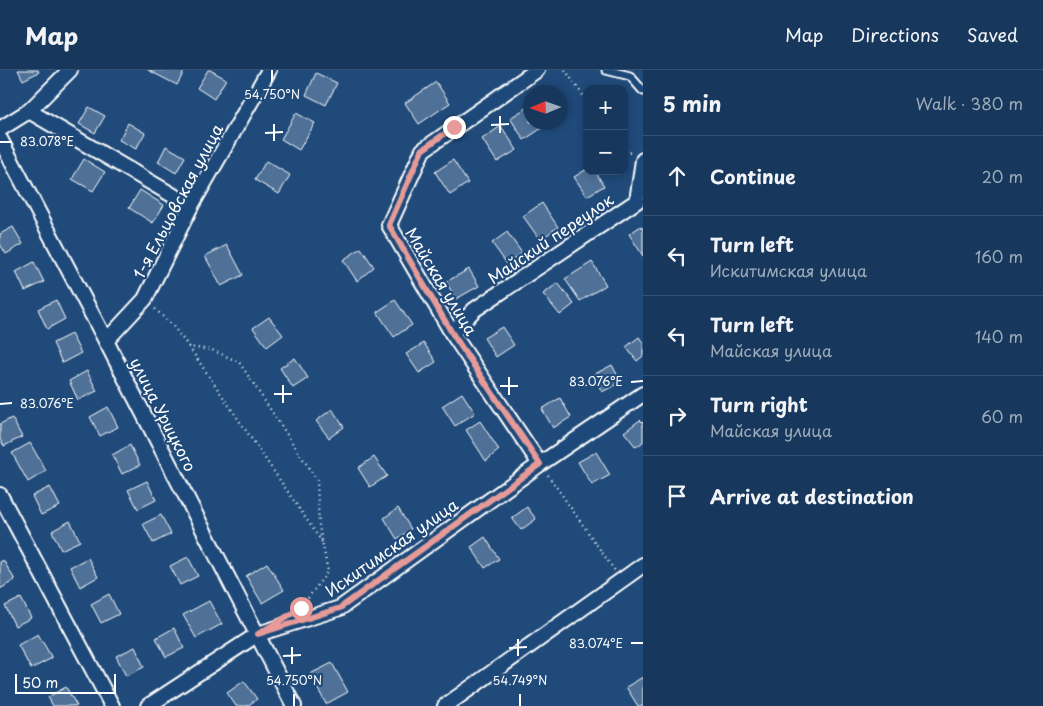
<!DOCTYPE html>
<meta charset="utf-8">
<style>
body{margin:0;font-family:"Playpen Sans",sans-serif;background:#203f62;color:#f1f3f6}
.controls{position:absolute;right:15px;top:15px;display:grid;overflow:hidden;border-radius:10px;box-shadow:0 2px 8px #0003}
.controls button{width:45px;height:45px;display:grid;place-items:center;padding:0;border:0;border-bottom:1px solid #365272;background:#17385c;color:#f1f3f6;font:25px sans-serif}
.compass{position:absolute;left:523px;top:15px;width:45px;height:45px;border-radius:50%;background:#17385c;box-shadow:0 2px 8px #0003;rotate:268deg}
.scale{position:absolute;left:15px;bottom:12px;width:101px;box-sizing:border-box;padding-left:5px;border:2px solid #fff;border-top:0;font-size:14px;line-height:18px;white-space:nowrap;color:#fff;-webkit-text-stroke:4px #1f4a7a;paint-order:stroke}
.stop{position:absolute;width:15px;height:15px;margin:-11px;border:4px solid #e69b98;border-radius:50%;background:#fff}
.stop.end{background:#e69b98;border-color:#fff;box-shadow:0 1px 5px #0008}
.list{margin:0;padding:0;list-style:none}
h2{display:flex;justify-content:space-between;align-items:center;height:65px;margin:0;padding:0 20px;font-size:21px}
h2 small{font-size:16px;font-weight:400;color:#9eacbb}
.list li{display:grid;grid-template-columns:32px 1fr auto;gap:15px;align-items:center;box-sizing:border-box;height:80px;padding:0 20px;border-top:1px solid #365272}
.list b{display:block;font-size:19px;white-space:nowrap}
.list p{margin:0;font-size:16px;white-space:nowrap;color:#9eacbb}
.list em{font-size:16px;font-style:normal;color:#9eacbb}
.icon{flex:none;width:28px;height:28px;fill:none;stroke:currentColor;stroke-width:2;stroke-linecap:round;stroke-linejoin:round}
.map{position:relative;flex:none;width:643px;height:636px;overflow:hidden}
header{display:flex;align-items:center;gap:30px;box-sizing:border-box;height:70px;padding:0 25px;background:#17385c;border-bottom:1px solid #365272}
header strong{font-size:24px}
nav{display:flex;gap:28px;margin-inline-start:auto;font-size:18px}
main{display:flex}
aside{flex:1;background:#17385c}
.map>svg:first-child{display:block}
.building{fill:#507197;stroke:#fff}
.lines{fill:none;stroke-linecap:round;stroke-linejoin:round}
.lane-casing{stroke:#fff;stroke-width:11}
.street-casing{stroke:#fff;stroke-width:18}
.path{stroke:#fff;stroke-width:2.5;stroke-dasharray:1 4;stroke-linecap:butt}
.lane{stroke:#1f4a7a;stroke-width:7}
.street{stroke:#1f4a7a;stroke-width:14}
.route{stroke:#e69b98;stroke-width:6}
.ticks{fill:none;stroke:#fff;stroke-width:2}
.labels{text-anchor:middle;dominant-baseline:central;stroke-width:4.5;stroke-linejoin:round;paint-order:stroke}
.street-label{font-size:16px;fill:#fff;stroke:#1f4a7a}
.ticks-label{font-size:12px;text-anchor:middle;fill:#fff;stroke:#1f4a7a;stroke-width:4.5;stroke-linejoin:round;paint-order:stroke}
</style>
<header>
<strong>Map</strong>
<nav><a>Map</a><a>Directions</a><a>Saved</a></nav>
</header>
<main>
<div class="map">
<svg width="643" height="636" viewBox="0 0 643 636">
<rect width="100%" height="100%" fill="#1f4a7a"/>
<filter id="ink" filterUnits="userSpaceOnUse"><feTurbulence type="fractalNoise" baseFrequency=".02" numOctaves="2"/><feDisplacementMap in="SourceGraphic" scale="10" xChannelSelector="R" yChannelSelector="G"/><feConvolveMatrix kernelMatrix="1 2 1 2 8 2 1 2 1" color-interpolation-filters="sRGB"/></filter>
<g filter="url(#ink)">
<!-- building -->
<g class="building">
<polygon points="18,0 38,0 39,2 23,10"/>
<polygon points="148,0 185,0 177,15"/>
<polygon points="208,0 210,0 226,9 214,29 197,18"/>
<polygon points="316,3 337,13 326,35 306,25"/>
<polygon points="436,12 450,33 419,54 405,33"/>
<polygon points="89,37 105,46 95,63 79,54"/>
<polygon points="528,37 530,41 530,52 538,52 542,58 524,70 510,48"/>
<polygon points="296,43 315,53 299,80 281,69"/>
<polygon points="128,53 145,63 136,79 119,70"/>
<polygon points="501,56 517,80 497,92 482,69"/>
<polygon points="166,76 185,87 176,103 158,92"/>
<polygon points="84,89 105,102 93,121 72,109"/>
<polygon points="453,90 468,113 450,125 435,102"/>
<polygon points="266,91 290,105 279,124 255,110"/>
<polygon points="587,99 587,101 595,101 604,116 587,126 574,107"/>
<polygon points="140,120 164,135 153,153 129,138"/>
<polygon points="542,133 558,157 540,170 523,146"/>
<polygon points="641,156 643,159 643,186 629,164"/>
<polygon points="13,157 23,174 6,184 0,174 0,164"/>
<polygon points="507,162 522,183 507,194 492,173"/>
<polygon points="227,175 243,205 221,216 205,186"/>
<polygon points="361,178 374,197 357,211 343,190"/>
<polygon points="34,192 44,212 25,221 16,202"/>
<polygon points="592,192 606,215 580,231 565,209"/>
<polygon points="469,199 479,216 456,229 446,212"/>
<polygon points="558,213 574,234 560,245 543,224"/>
<polygon points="56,230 65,249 47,259 38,239"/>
<polygon points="395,230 412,255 394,267 377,242"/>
<polygon points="269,247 283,265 267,277 253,258"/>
<polygon points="502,257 514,275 496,287 484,268"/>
<polygon points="71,264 81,283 62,293 53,273"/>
<polygon points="639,267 643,273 643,286 637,291 626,277"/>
<polygon points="424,273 436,292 419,303 406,284"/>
<polygon points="295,288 308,308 293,318 280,298"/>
<polygon points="612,295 621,312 602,322 593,305"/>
<polygon points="87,301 97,321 78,330 69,311"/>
<polygon points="462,323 475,343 455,356 442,336"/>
<polygon points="560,328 571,347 553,358 542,339"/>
<polygon points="108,337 118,357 100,366 90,347"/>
<polygon points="332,339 344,357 329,368 316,351"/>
<polygon points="12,348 22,367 4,376 0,369 0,354"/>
<polygon points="640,350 643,353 643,372 636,377 624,362"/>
<polygon points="480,351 499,380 486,391 466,360"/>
<polygon points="30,373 46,401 28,412 12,383"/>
<polygon points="130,375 140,395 122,404 112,385"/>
<polygon points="596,382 610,405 592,415 578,392"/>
<polygon points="374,387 387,406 370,417 358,398"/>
<polygon points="147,411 156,430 138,439 128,420"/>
<polygon points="50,417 60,436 41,445 32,426"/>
<polygon points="527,437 536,449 521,460 512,448"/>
<polygon points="398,438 411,459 397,469 384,448"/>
<polygon points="161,445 171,464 153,473 143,454"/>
<polygon points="70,451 80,471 61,480 52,461"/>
<polygon points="485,467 499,489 485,498 471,477"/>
<polygon points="188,487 198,506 180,515 170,496"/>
<polygon points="88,488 98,507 80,517 70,497"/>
<polygon points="3,490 15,510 0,519 0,492"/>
<polygon points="267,493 284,520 262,533 246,506"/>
<polygon points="109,524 119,544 101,553 91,534"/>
<polygon points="21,528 31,548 15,556 5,536"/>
<polygon points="209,531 222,554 196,568 183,545"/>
<polygon points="174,558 184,578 166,587 156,568"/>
<polygon points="38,564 52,588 31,599 18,575"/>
<polygon points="135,577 144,597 126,606 116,586"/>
<polygon points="332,593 348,622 326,634 310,604"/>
<polygon points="643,607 643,636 638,636 626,617"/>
<polygon points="244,611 257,629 247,636 236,636 227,623"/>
<polygon points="66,617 77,636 53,636 48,627"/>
</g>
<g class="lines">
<defs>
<polyline id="lane" points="606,0 630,6 643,21"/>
<g id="street">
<polyline points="537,0 423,80 389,155 452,263 540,394"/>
<polyline points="29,41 191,136"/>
<polyline points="0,59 29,41 70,0"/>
<polyline points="0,69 106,271 294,636"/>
<polyline points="452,263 474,240 637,131 643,90"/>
<polyline points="106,271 145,229 191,136 269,0"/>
<polyline points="0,425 112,636"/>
<polyline points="148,636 258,564 340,538 540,394 643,324"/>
<polyline points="445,636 643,495"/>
</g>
</defs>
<!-- lane casing -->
<use href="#lane" class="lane-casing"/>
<!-- street casing -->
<use href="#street" class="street-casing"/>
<!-- path -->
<g class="path">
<polyline points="565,0 587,31"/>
<polyline points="624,82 632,83"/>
<polyline points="155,239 173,256 189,277 212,280 239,292 317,410 319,456 328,501 303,535"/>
<polyline points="189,277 322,472"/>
<polyline points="548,405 615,501"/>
</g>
<!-- lane -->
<use href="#lane" class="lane"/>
<!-- street -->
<use href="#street" class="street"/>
</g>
</g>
<g class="lines" filter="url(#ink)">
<!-- route -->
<polyline class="route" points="301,538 258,564 340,538 540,394 452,263 389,155 422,80 454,57"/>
</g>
<!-- ticks -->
<path class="ticks" d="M272,0V12M500,46V63M274,54V71M491,55L509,54M265,63L283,62M0,72H12M509,307V325M631,312L643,311M283,315V333M500,316H518M274,324H292M0,334L12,333M518,569V586M631,573H643M292,577V594M509,578L527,577M283,586L301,585M294,624V636M520,624V636"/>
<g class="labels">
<!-- street labels -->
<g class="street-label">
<text transform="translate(177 131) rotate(-62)">1-я Ельцовская улица</text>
<text transform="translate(550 168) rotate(-34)">Майский переулок</text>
<text transform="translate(442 211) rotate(59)">Майская улица</text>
<text transform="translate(164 344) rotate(63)">улица Урицкого</text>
<text transform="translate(391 477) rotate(-35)">Искитимская улица</text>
</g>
</g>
<g class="ticks-label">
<text x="272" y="29">54.750°N</text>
<text x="47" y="76">83.078°E</text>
<text x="596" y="316">83.076°E</text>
<text x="47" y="338">83.076°E</text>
<text x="596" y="578">83.074°E</text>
<text x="294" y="615">54.750°N</text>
<text x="520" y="615">54.749°N</text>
</g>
</svg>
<div class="controls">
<button>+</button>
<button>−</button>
</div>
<svg class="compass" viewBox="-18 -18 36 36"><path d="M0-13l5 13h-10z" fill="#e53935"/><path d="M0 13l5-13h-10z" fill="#9eacbb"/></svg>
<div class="scale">50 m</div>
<div class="stop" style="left:301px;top:538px"></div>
<div class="stop end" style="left:454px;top:57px"></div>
</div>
<aside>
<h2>5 min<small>Walk · 380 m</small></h2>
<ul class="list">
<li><svg class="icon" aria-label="ahead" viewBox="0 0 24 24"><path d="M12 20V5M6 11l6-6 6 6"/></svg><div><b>Continue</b></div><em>20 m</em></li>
<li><svg class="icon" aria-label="left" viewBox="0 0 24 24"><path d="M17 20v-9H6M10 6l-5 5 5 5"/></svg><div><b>Turn left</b><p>Искитимская улица</p></div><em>160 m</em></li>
<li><svg class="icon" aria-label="left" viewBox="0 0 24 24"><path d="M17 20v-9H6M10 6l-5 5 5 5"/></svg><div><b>Turn left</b><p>Майская улица</p></div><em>140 m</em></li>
<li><svg class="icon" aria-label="right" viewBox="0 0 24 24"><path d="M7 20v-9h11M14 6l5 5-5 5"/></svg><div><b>Turn right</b><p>Майская улица</p></div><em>60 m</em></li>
<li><svg class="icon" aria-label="arrive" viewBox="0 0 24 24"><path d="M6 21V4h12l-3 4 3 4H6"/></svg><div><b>Arrive at destination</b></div></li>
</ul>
</aside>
</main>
